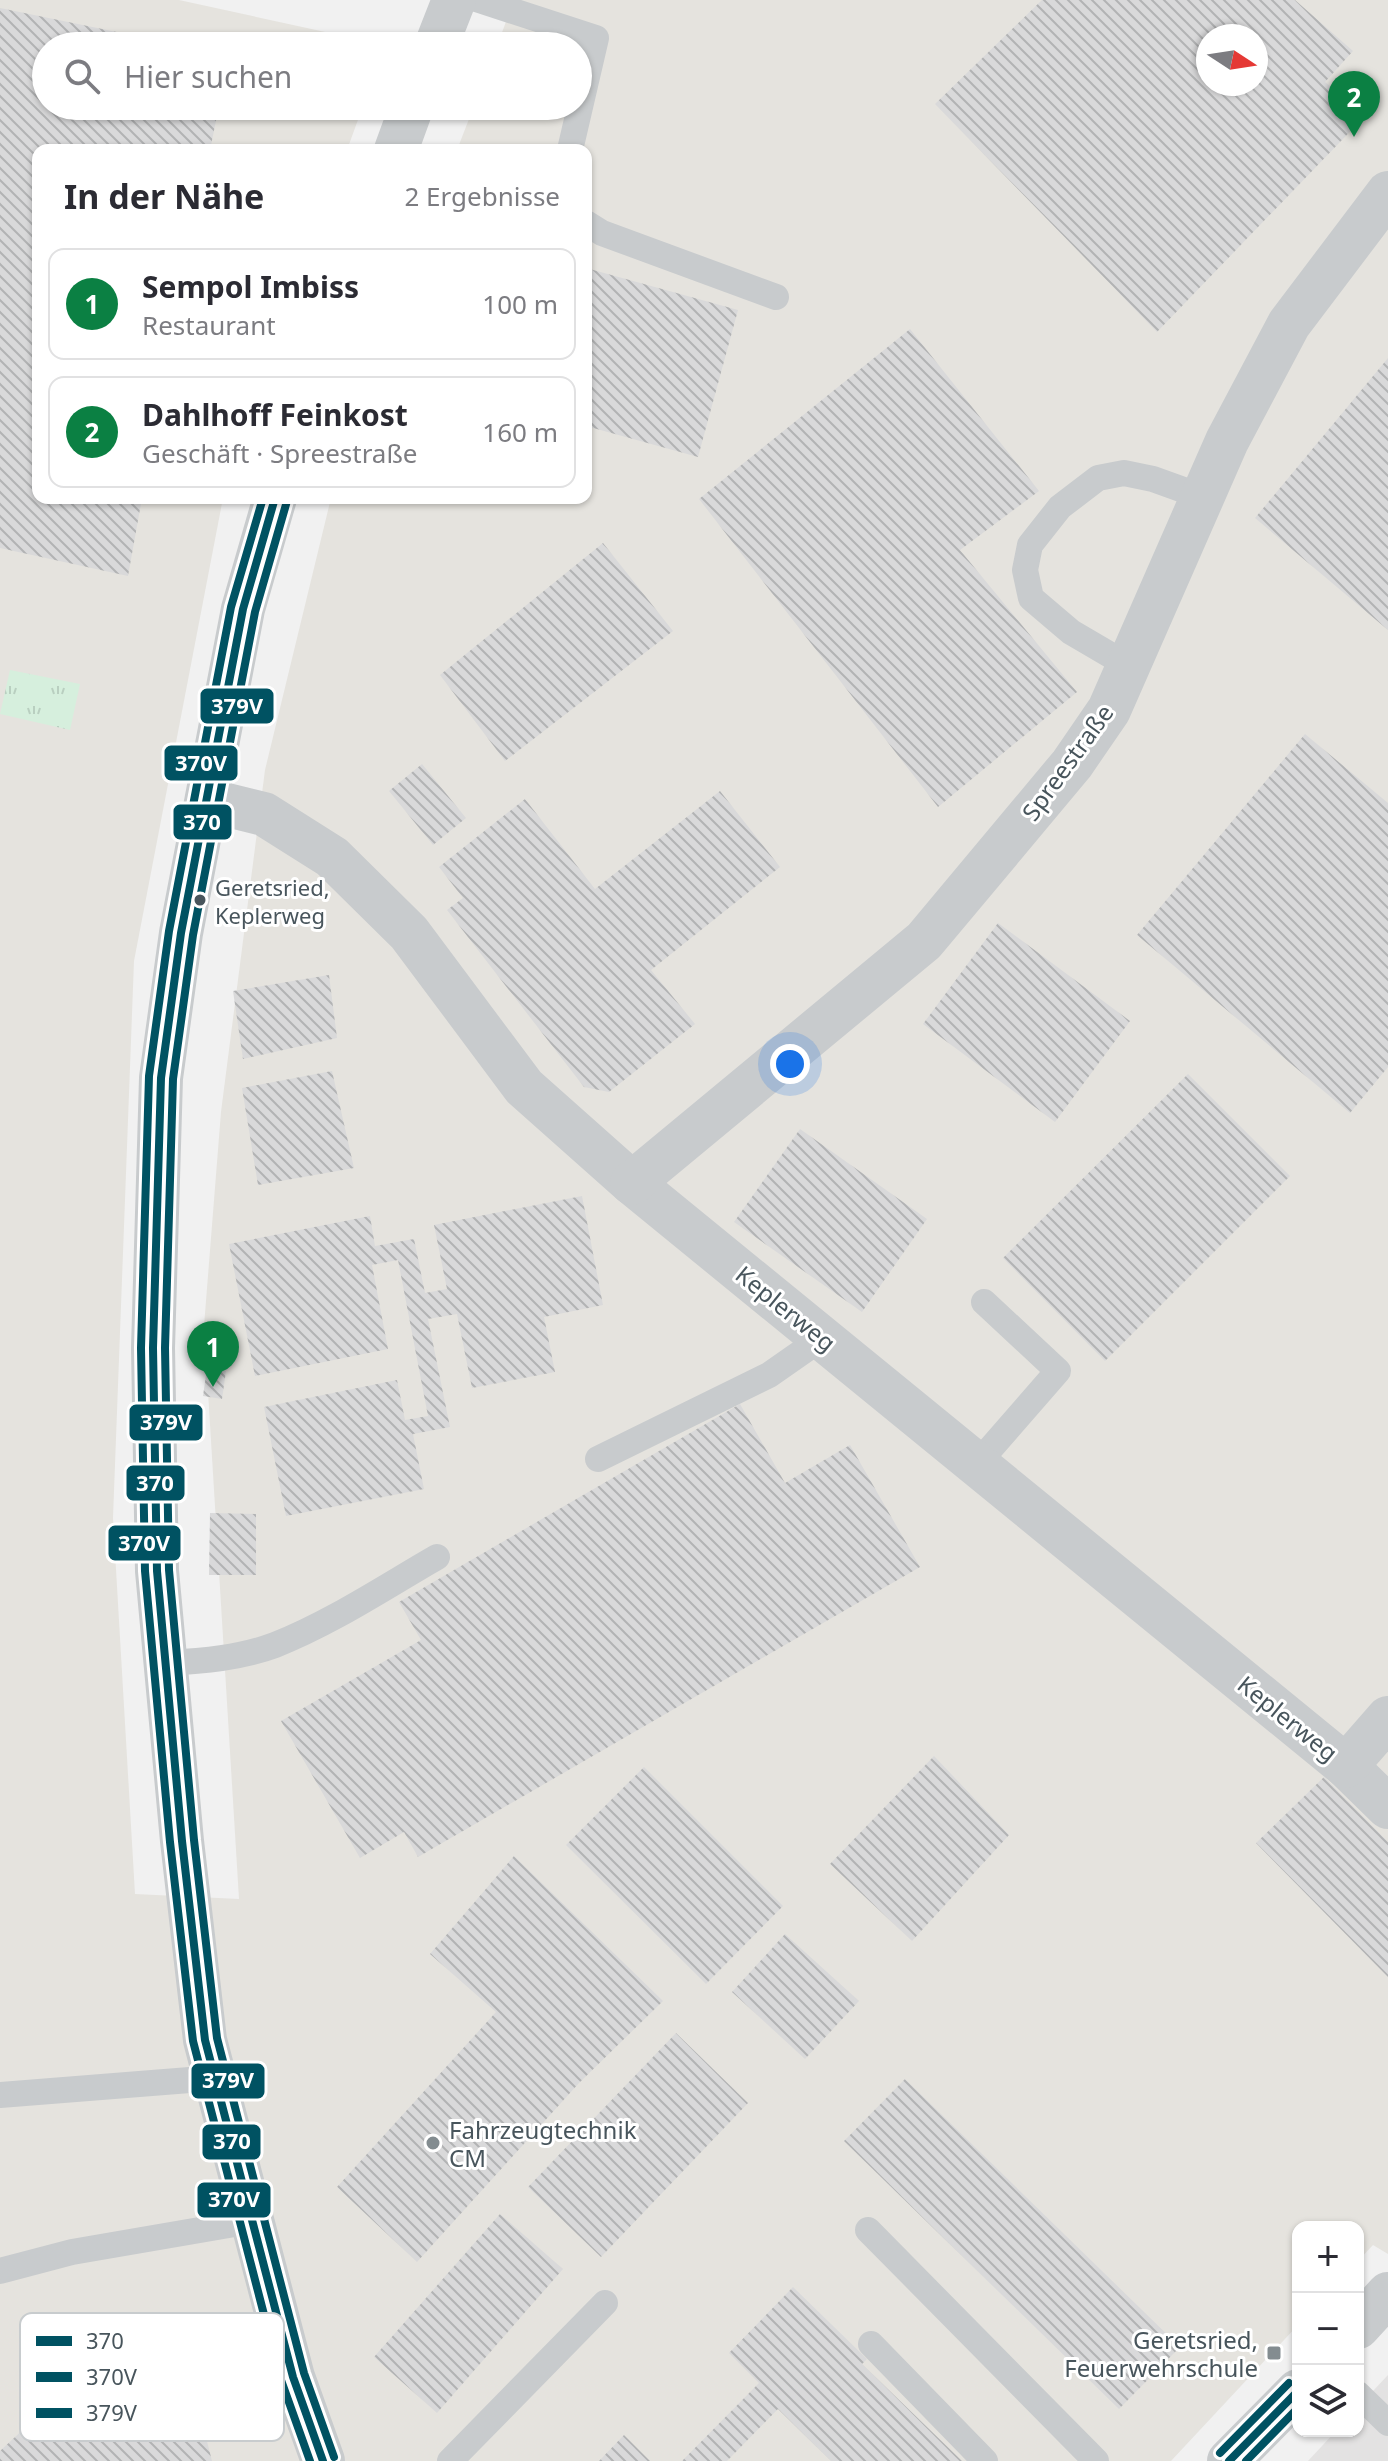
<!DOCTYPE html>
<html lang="de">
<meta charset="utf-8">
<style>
body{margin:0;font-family:"Noto Sans",sans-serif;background:#f7f7f7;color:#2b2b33}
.controls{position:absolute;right:24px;bottom:24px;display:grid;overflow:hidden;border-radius:16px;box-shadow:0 2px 6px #0004}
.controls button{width:72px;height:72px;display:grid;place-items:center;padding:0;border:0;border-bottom:2px solid #e1e1e2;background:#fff;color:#2b2b33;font:40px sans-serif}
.compass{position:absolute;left:1196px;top:24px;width:72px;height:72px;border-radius:50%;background:#fff;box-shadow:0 2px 6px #0004;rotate:102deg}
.you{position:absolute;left:790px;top:1064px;width:28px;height:28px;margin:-20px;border:6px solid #fff;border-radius:50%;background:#1a73e8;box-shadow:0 0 0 12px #1a73e833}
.badge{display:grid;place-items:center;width:52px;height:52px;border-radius:50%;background:#0b8043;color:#fff;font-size:26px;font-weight:700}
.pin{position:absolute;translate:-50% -66px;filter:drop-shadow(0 2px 4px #0008)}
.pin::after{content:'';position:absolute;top:42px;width:28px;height:24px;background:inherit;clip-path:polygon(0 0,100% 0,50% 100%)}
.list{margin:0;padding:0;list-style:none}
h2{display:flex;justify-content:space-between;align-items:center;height:104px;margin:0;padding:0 32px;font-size:34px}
h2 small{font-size:26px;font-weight:400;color:#7c7c81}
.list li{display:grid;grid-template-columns:52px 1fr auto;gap:24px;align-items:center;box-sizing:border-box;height:112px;margin:0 16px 16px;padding:0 16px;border:2px solid #e1e1e2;border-radius:16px}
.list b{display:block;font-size:30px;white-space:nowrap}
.list p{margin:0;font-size:26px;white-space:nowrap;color:#7c7c81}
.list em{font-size:26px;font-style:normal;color:#7c7c81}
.icon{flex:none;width:44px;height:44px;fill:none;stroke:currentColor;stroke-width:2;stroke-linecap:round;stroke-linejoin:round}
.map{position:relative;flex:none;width:1388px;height:2461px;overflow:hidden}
.search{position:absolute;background:#fff;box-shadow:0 2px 6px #0004;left:32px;top:32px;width:560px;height:88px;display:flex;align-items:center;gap:20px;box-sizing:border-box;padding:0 28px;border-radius:44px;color:#7c7c81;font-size:30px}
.panel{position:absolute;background:#fff;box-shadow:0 2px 6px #0004;left:32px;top:144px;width:560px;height:360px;border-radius:16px}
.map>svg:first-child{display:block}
.commercial{fill:#e5e3de;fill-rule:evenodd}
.education{fill:#e3e2e2}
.grass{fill:url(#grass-tufts)}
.building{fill:url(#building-back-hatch);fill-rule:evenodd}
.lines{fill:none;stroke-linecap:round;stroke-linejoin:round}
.service{stroke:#c8cbcd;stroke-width:26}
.minor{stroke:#c8cbcd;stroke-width:44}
.tertiary{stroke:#c8cbcd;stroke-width:44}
.bus-1-casing{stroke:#fff;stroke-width:14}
.bus-2-casing{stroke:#fff;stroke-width:14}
.bus-3-casing{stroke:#fff;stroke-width:14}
.bus-1{stroke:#005262;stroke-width:8}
.bus-2{stroke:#005262;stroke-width:8}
.bus-3{stroke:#005262;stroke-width:8}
.bus-dot{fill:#48555c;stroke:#fff;stroke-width:3}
.poi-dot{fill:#838c90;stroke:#fff;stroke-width:3}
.labels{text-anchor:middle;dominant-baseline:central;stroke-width:6;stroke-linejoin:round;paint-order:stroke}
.bus-label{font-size:22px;fill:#48555c;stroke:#fff;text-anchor:start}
.street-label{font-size:24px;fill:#48555c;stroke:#fff}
.poi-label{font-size:24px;fill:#48555c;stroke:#fff;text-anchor:start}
.key{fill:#fff;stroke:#c8ccce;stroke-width:2}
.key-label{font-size:22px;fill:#48555c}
.line-badge{stroke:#fff;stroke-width:3}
.badge-label{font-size:22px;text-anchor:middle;font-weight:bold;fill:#fff}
</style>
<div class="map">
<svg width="1388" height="2461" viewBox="0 0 1388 2461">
<defs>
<pattern id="grass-tufts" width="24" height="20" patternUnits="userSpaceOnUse" patternTransform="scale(2)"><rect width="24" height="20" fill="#d6efdd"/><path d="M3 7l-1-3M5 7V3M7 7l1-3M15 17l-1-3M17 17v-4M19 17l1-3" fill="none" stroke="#b9cfc0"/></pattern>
<pattern id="building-back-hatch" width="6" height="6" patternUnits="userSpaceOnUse" patternTransform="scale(2)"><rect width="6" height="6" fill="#d9d9da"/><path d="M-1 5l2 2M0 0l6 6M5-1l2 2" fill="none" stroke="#b2b3b4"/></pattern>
</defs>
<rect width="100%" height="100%" fill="#f1f1f1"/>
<!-- commercial -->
<path class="commercial" d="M0,0H179L385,45L46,46V106H363L347,150H38V498H223L134,961L113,1518L135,1894L239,1899L204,1326L221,1112L265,770L331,498H586V150H457L474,106H578V46H497L514,0H1388V2254L1373,2245L1358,2261V2227H1298V2325L1171,2461H0ZM1208,36H1256V84H1208Z"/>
<!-- education -->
<polygon class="education" points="1388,2375 1388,2461 1308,2461 1336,2431 1358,2431 1358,2407"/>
<!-- grass -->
<polygon class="grass" points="10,670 80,684 70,730 0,714"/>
<!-- building -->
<g class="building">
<path d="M1042,0H1295L1353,51L1325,82L1366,115L1157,332L935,104ZM1208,36H1256V84H1208Z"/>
<polygon points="0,8 180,45 46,46 46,106 219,106 210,150 38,150 38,498 142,498 128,576 0,548"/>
<polygon points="586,268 738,310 698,457 586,426"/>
<polygon points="910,329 1039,491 960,550 1077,692 938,807 699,499"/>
<polygon points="1388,358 1388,630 1255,518"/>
<polygon points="603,543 673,631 505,761 440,675"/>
<polygon points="1305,734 1388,803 1388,1067 1350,1113 1137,935"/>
<polygon points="422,764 466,818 433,845 389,791"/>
<polygon points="720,791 780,867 651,970 695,1024 609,1092 584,1087 447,910 463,898 439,867 525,799 595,889"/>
<polygon points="998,923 1130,1021 1055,1122 923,1024"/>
<polygon points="329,975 337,1038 243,1059 233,991"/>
<polygon points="332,1071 354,1168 258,1185 242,1088"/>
<polygon points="1188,1074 1290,1176 1105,1361 1003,1258"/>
<polygon points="800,1129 927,1219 862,1312 734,1222"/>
<polygon points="582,1196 603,1305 544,1317 555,1372 472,1388 457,1314 428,1319 450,1427 413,1434 424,1489 286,1516 264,1407 397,1380 405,1420 428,1416 398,1260 372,1265 388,1349 255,1376 229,1244 370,1216 375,1246 414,1239 425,1293 447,1289 434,1225"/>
<polygon points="207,1368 226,1371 222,1399 203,1396"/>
<polygon points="740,1404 785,1483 850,1445 920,1567 418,1857 404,1832 360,1858 281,1721 421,1640 399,1602"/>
<polygon points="210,1513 256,1514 256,1575 209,1575"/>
<polygon points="934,1756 1009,1835 912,1941 830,1864"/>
<polygon points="644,1767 783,1906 706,1984 566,1845"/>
<polygon points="1324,1777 1388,1842 1388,1977 1256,1843"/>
<polygon points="514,1856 663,2001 579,2083 417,2262 337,2187 496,2012 430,1954"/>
<polygon points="785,1934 859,2001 805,2059 732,1992"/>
<polygon points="676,2033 748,2103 601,2257 528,2187"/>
<polygon points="905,2079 1180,2347 1119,2409 844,2141"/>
<polygon points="500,2214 563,2269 437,2413 374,2357"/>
<polygon points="793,2287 867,2359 862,2364 962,2461 831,2461 778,2409 727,2461 682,2461 759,2383 729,2353"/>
<polygon points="178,2326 212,2461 0,2461 0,2451 86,2371 81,2351"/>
<polygon points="624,2435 650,2461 599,2461"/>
</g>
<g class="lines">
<!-- service -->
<g class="service">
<polyline points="479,0 596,38 570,150"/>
<polyline points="586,223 602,233 776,297"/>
<polyline points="1129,666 1071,632 1031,598 1025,570 1030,545 1060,507 1098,478 1124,473 1153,479 1203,497"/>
<polyline points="598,1459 769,1375 822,1338"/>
<polyline points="977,1464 1058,1371 984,1302"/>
<path d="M166,1663C203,1661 240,1658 275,1645C331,1623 385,1587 437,1557"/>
<polyline points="0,2095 215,2078"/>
<polyline points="868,2230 1096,2461"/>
<polyline points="0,2271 72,2252 252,2221"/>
<polyline points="871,2344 985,2461"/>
<polyline points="1358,2394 1388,2423"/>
<polyline points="450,2461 605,2303"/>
</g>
<!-- minor -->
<g class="minor">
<polyline points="207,800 264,814 332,857 409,933 524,1087 632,1183 1346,1766 1388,1807"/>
<polyline points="632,1183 924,941 1072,764 1109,710 1227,441 1289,324 1388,193"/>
<polyline points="1346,1766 1388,1718"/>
</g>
<!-- tertiary -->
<g class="tertiary">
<polyline points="436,46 454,0"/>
<polyline points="396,150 412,106"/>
<polyline points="275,498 243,609 181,933 161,1078 153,1348 157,1571 182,1841 205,2040 293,2377 323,2461"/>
<polyline points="1358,2327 1388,2294"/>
<polyline points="1229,2461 1298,2391"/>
</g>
<defs>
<g id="bus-1">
<polyline points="275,498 243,609 181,933 161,1078 153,1348 157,1571 182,1841 205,2040 293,2377 323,2461"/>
<polyline points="1229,2461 1298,2391"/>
</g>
<g id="bus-2">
<polyline points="263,498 231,607 169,931 149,1076 141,1348 145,1571 170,1842 193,2041 281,2380 310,2461"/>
<polyline points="1246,2461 1298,2408"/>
</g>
<g id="bus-3">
<polyline points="287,501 255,612 193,935 173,1079 165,1348 169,1570 194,1840 217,2038 304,2373 334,2457"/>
<polyline points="1220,2453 1289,2383"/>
</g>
</defs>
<!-- bus-1 casing -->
<use href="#bus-1" class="bus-1-casing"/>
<!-- bus-2 casing -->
<use href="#bus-2" class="bus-2-casing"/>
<!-- bus-3 casing -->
<use href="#bus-3" class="bus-3-casing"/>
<!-- bus-1 -->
<use href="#bus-1" class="bus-1"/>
<!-- bus-2 -->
<use href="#bus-2" class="bus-2"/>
<!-- bus-3 -->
<use href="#bus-3" class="bus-3"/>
</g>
<!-- markers -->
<circle class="bus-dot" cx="200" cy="900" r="7"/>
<g class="poi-dot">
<circle cx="433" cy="2143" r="8"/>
<rect x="1266" y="2345" width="16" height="16" rx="4"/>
</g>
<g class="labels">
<!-- bus labels -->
<g class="bus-label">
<text x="215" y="887">Geretsried,<tspan x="215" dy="28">Keplerweg</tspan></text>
</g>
<!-- street labels -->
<g class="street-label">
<text transform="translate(1067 762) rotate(-54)">Spreestraße</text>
<text transform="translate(786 1308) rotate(39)">Keplerweg</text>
<text transform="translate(1288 1718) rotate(39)">Keplerweg</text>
</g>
<!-- poi labels -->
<g class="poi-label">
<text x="449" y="2129">Fahrzeugtechnik<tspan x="449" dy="28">CM</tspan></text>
<text x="1258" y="2339" text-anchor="end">Geretsried,<tspan x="1258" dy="28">Feuerwehrschule</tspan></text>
</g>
</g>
<!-- legend -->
<rect x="20" y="2313" width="264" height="128" rx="12" class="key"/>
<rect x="36" y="2336" width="36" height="10" fill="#005262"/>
<rect x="36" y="2372" width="36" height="10" fill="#005262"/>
<rect x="36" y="2408" width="36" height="10" fill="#005262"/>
<g class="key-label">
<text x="86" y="2349">370</text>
<text x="86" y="2385">370V</text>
<text x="86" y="2421">379V</text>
</g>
<g class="line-badge">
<rect x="199" y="687" width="76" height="38" rx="8" fill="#005262"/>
<rect x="163" y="744" width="76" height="38" rx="8" fill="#005262"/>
<rect x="172" y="803" width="61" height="38" rx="8" fill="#005262"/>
<rect x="128" y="1403" width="76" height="39" rx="8" fill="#005262"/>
<rect x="125" y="1464" width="61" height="38" rx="8" fill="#005262"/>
<rect x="107" y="1524" width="75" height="38" rx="8" fill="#005262"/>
<rect x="190" y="2062" width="76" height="38" rx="8" fill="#005262"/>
<rect x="201" y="2123" width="61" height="38" rx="8" fill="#005262"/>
<rect x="196" y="2181" width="76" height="38" rx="8" fill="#005262"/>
</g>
<g class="badge-label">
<text x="237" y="714">379V</text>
<text x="201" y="771">370V</text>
<text x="202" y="830">370</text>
<text x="166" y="1430">379V</text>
<text x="155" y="1491">370</text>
<text x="144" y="1551">370V</text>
<text x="228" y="2088">379V</text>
<text x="232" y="2149">370</text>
<text x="234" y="2207">370V</text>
</g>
</svg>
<div class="controls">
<button>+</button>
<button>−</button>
<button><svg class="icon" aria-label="layers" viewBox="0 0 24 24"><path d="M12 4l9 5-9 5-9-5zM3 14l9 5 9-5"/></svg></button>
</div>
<svg class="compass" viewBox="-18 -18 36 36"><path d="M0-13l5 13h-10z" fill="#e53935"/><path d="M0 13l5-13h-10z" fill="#7c7c81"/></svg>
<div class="you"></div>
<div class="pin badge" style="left:213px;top:1387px">1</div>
<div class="pin badge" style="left:1354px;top:137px">2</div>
<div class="search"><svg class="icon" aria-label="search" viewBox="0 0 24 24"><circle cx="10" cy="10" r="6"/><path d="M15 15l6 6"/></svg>Hier suchen</div>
<section class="panel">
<h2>In der Nähe<small>2 Ergebnisse</small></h2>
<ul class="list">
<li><span class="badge">1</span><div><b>Sempol Imbiss</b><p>Restaurant</p></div><em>100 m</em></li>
<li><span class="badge">2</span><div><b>Dahlhoff Feinkost</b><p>Geschäft · Spreestraße</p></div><em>160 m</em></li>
</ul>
</section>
</div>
